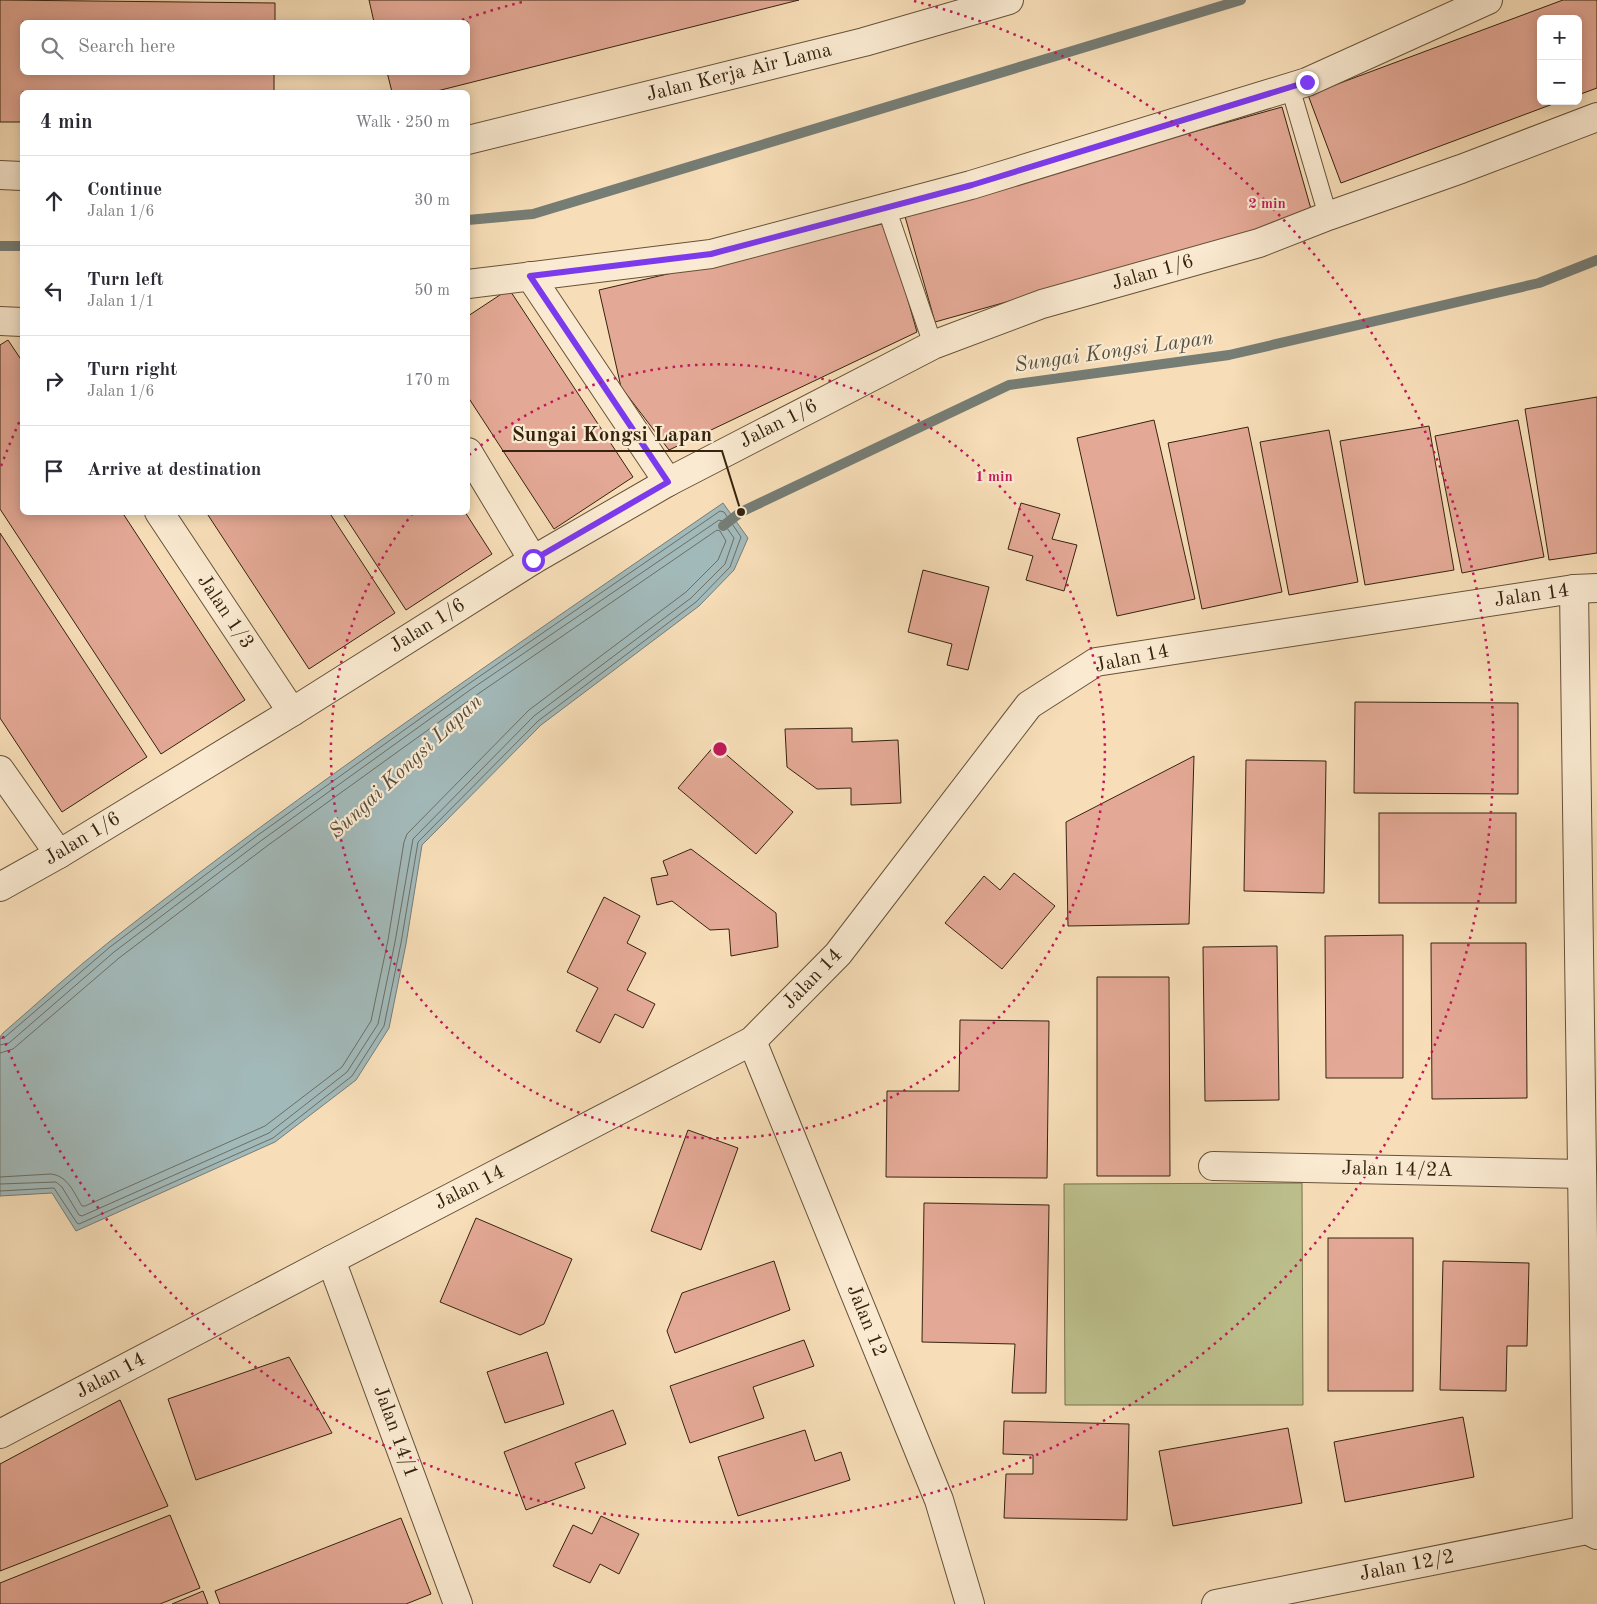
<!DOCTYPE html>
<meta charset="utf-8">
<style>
body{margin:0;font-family:"Old Standard TT",serif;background:#f7f7f7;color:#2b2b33}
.controls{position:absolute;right:15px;top:15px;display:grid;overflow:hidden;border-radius:8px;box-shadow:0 2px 12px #0003}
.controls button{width:45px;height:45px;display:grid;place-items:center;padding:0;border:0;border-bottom:1px solid #e1e1e2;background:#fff;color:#2b2b33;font:25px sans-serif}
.stop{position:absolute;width:15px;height:15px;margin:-11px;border:4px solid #7c3aed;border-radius:50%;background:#fff}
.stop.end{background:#7c3aed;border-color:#fff;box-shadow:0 1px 5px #0008}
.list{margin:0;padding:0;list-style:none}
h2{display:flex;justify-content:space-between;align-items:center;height:65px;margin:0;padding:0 20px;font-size:21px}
h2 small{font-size:16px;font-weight:400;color:#7c7c81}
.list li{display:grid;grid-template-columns:32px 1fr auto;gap:15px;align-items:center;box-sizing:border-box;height:90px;padding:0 20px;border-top:1px solid #e1e1e2}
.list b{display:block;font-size:19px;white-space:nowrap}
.list p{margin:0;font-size:16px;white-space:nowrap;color:#7c7c81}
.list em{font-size:16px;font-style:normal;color:#7c7c81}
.icon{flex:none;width:28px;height:28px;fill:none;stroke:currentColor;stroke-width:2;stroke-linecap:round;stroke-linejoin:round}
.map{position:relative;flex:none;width:1597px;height:1604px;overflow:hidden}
.search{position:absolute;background:#fff;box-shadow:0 2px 12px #0003;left:20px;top:20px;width:450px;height:55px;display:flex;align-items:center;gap:12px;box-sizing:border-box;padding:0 18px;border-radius:8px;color:#7c7c81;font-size:19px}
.panel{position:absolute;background:#fff;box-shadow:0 2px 12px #0003;left:20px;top:90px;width:450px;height:425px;border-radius:8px}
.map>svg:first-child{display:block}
.green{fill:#bdc18e;stroke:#79724e}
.water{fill:#a2b9b9;stroke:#767d75}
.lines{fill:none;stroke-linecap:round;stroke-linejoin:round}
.shore{stroke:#6c6e64;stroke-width:1}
.stream{stroke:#767d75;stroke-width:10}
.building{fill:#e4a996;stroke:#35230f}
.service-casing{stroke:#665239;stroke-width:20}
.minor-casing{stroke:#665239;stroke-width:30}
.tertiary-casing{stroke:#665239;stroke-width:30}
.service{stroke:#faead1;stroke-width:18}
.minor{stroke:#faead1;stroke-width:28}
.tertiary{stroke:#faead1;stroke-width:28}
.route{stroke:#7c3aed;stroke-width:6}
.ring{fill:none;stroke:#c2185b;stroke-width:2.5;stroke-dasharray:2.5 5}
.labels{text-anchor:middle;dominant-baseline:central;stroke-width:4.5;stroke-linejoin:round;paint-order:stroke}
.street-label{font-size:20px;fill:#35230f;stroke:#faead1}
.water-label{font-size:21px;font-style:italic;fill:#565042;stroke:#faead1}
.centre{fill:#c2185b;stroke:#faead1;stroke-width:2.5}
.ring-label{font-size:15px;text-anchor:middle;font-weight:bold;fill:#c2185b;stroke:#faead1;stroke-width:4.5;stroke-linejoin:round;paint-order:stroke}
.leader{fill:none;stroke:#35230f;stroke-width:2}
.callout-dot{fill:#35230f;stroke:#faead1;stroke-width:2}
.callout-label{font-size:21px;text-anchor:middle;font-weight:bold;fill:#35230f;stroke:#faead1;stroke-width:4.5;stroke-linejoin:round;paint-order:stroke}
</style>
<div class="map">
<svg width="1597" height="1604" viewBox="0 0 1597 1604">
<rect width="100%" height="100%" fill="#f7deb8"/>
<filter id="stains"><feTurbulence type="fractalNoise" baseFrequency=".004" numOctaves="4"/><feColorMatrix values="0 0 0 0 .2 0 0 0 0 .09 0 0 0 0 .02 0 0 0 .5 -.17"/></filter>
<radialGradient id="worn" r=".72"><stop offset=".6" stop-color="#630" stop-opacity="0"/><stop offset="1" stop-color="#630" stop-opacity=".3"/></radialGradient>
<!-- green -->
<polygon class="green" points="1302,1183 1303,1405 1065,1405 1064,1184"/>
<!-- water -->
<path class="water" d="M723,503L748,538L734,570L699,606L541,725L422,845L406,944L389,1028L356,1080L275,1142L76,1231L52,1193L0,1196V1037L3,1033C38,1003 72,971 109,942C307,787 516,645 723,503Z"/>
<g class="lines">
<!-- shore -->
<g class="shore">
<polyline points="0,1039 5,1037 110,947 258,835 467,685 720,511 724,512 741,537 730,567 696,602 538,721 418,842 401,943 384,1026 352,1076 273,1138 79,1224 77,1223 54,1188 0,1191"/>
<polyline points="0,1045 9,1043 114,952 262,840 470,690 719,520 722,521 734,538 725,564 691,598 534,716 413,839 395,942 378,1024 347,1072 269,1133 82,1216 79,1215 62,1187 56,1182 0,1184"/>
<path d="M0,1053L13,1049L119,958L267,846L475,696L717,530L720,531L726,541L718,560L686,592L529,710L407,834L404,842L388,940L371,1021L342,1067L265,1126L85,1206H82C74,1193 68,1176 51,1174L0,1177"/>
</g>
<!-- stream -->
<g class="stream">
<polyline points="468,220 533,214 1241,0"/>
<polyline points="0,246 22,246"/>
<polyline points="723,526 741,512 1009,385 1229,355 1539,283 1597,260"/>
</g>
</g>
<!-- building -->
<g class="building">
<polygon points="0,0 275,3 275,22 22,22 22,72 274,72 274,92 22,92 22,122 0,122"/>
<polygon points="369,0 799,0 433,92 392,92 387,72 468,72 468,22 374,22"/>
<polygon points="1563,0 1597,0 1597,88 1578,95 1578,19 1541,19 1541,101 1561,101 1341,183 1308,95"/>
<polygon points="1282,107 1313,216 935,322 904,213"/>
<polygon points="886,223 917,332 669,450 621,387 599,290"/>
<polygon points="509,289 633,477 554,529 468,397 468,316"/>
<polygon points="8,340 22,361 22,512 122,512 245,700 161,754 0,509 0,345"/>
<polygon points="1597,397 1597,553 1549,560 1525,409"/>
<polygon points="1154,420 1195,599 1117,616 1077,438"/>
<polygon points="1518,420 1544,557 1462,573 1435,436"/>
<polygon points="1429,426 1454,570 1365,585 1340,441"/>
<polygon points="1248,427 1282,592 1202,609 1168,443"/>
<polygon points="1329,430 1358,582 1289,595 1260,442"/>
<polygon points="1021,503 1060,514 1052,539 1077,545 1064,591 1026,580 1033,556 1008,549"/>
<polygon points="206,512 329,512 395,613 309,669"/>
<polygon points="342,512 465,512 492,554 406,610"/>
<polygon points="0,533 147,757 62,812 0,718"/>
<polygon points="923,570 989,587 968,670 947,665 952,644 908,632"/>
<polygon points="1355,702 1518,703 1518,794 1354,793"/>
<polygon points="852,728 852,742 898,740 901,803 851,805 851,788 817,789 787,767 785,729"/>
<polygon points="715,745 793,812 756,854 678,788"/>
<polygon points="1194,756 1189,924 1068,926 1066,822"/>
<polygon points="1246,760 1326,761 1324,893 1244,891"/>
<rect x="1379" y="813" width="137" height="90"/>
<polygon points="691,849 776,913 778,947 731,956 729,929 710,930 672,901 657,905 651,878 668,875 663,861"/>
<polygon points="1014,873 1055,906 1002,969 945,923 984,876 1000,890"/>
<polygon points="604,897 640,916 627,943 646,953 627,990 655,1004 643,1028 615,1014 600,1043 576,1031 598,988 567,972"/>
<polygon points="1403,935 1403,1078 1326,1078 1325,936"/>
<polygon points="1431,943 1526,943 1527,1098 1432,1099"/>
<polygon points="1277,946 1279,1100 1205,1101 1203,947"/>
<polygon points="1097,977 1169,977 1170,1176 1097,1176"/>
<polygon points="960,1020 1049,1021 1047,1178 886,1177 887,1091 959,1091"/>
<polygon points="688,1130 738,1148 701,1250 651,1231"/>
<polygon points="924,1203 1049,1205 1046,1393 1012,1393 1015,1344 922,1342"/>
<polygon points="476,1218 572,1259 544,1324 520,1335 440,1302"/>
<rect x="1328" y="1238" width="85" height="153"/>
<polygon points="774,1261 790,1310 675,1353 667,1331 682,1293"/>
<polygon points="1443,1261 1529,1263 1527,1346 1507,1346 1506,1391 1440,1390"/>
<polygon points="804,1340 814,1366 753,1387 764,1418 690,1443 670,1386"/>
<polygon points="547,1352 564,1404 505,1423 487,1372"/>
<polygon points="289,1357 332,1433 196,1480 168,1399"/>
<polygon points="120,1400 168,1506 0,1571 0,1464"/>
<polygon points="613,1410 626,1444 575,1463 585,1488 526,1510 504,1452"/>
<polygon points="1463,1417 1474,1477 1345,1502 1334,1442"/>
<polygon points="1004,1421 1129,1424 1127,1520 1004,1518 1006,1474 1033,1474 1033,1455 1003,1454"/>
<polygon points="1288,1428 1302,1503 1173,1526 1159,1451"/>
<polygon points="805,1430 815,1461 841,1452 850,1480 738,1516 718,1457"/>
<polygon points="170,1515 200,1588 160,1604 0,1604 0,1583"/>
<polygon points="601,1516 639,1534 619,1574 600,1564 590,1583 553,1566 573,1525 592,1534"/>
<polygon points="401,1518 431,1594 406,1604 220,1604 215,1591"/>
<polygon points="203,1591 208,1604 172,1604"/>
</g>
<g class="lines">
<defs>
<g id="service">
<polyline points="1290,87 1328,216"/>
<polyline points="886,207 933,345"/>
</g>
<g id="minor">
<polyline points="530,276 668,482"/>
<polyline points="468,284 711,254 971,185 1307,82 1488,0"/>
<polyline points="0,321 22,322"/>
<polyline points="468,452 533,560"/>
<polyline points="159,512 292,712"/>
<polyline points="1574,589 1587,1530"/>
<polyline points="0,770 59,854"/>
<polyline points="0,887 59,854 292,712 533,560 668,482 933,345 1042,304 1259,243 1328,216 1461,169 1597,117"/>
<polyline points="752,1041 939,1500 970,1604"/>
<polyline points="1213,1166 1582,1174"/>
<polyline points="331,1260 458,1604"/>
<polyline points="0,1434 331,1260 752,1041 838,954 1029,705 1096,662 1574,589 1597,588"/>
<polyline points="1216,1604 1587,1530 1597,1535"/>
</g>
<g id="tertiary">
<polyline points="468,140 864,42 1009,0"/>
<polyline points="0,175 22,176"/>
</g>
</defs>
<!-- service casing -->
<use href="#service" class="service-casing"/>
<!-- minor casing -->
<use href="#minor" class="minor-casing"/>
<!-- tertiary casing -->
<use href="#tertiary" class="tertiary-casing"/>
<!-- service -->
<use href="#service" class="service"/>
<!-- minor -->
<use href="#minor" class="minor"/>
<!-- tertiary -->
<use href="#tertiary" class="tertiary"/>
</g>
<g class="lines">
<!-- route -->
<polyline class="route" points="533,560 668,482 530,276 711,254 972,185 1307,82"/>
</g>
<!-- distance rings -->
<g class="ring">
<path d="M469 455A387 387 0 1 1 413 513"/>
<path d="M1 466A773 773 0 0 1 22 416M462 20A773 773 0 0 1 526 1M914 1A773 773 0 1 1 1 1032"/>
</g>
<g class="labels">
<!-- street labels -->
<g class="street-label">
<text transform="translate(739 73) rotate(-14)">Jalan Kerja Air Lama</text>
<text transform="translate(1153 273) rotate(-16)">Jalan 1/6</text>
<text transform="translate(779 424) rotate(-27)">Jalan 1/6</text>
<text transform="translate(1532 596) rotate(-8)">Jalan 14</text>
<text transform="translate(225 612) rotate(56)">Jalan 1/3</text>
<text transform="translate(428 626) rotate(-32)">Jalan 1/6</text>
<text transform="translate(1132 659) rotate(-12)">Jalan 14</text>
<text transform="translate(83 839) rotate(-31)">Jalan 1/6</text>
<text transform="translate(813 979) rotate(-46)">Jalan 14</text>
<text transform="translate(1397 1170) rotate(1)">Jalan 14/2A</text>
<text transform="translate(470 1188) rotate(-27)">Jalan 14</text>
<text transform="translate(866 1321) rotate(68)">Jalan 12</text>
<text transform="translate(111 1376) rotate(-28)">Jalan 14</text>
<text transform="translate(395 1432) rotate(70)">Jalan 14/1</text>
<text transform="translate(1407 1566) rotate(-11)">Jalan 12/2</text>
</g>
<!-- water labels -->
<g class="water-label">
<text transform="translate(1114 352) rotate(-8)">Sungai Kongsi Lapan</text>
<text transform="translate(406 767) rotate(-43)">Sungai Kongsi Lapan</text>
</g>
</g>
<circle cx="720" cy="749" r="8" class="centre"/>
<g class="ring-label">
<text x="1267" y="208">2 min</text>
<text x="994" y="481">1 min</text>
</g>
<!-- callouts -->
<path class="leader" d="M741 512L722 451H502"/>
<circle class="callout-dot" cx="741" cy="512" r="5"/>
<g class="callout-label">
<text x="612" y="441">Sungai Kongsi Lapan</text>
</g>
<rect width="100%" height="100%" filter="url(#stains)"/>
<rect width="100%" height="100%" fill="url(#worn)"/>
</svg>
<div class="controls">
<button>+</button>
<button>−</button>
</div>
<div class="stop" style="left:533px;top:560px"></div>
<div class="stop end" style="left:1307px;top:82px"></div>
<div class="search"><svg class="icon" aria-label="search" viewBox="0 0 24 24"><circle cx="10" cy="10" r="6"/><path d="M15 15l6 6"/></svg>Search here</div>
<section class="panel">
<h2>4 min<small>Walk · 250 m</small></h2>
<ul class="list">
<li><svg class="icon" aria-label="ahead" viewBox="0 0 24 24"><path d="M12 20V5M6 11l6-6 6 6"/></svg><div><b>Continue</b><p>Jalan 1/6</p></div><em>30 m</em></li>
<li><svg class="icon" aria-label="left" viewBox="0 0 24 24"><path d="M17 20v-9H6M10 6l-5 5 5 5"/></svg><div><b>Turn left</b><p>Jalan 1/1</p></div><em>50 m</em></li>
<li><svg class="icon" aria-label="right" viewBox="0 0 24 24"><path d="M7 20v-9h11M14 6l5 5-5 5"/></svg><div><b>Turn right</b><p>Jalan 1/6</p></div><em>170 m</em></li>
<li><svg class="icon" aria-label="arrive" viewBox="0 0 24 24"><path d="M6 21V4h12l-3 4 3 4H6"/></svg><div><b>Arrive at destination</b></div></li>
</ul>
</section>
</div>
